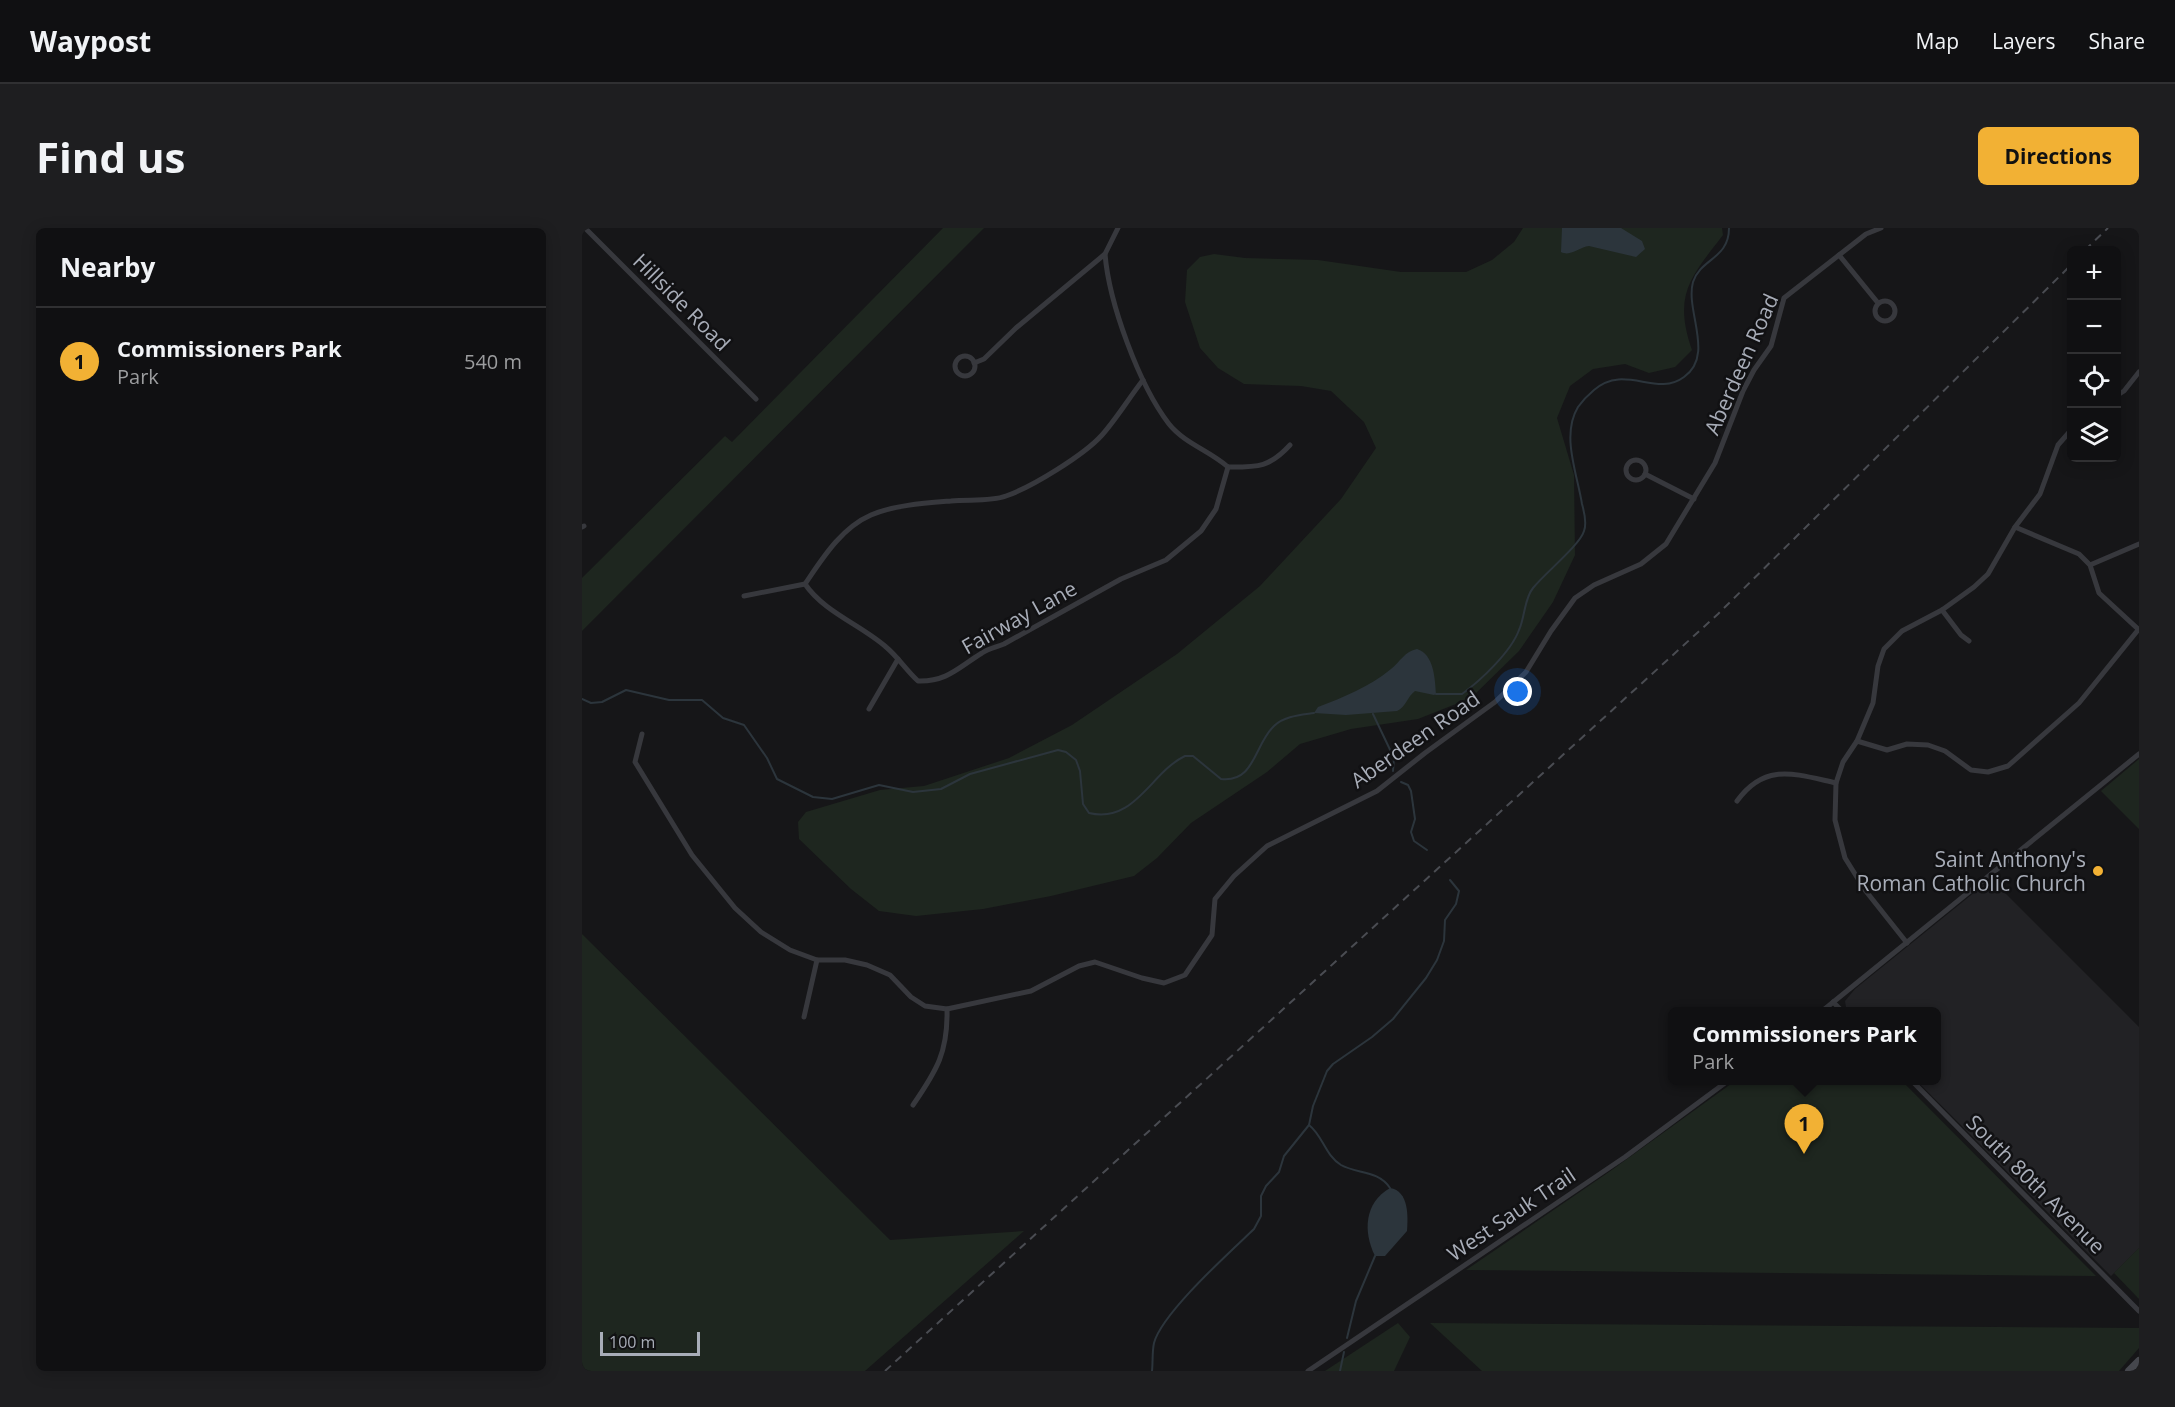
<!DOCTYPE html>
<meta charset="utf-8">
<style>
body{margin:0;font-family:"Open Sans",sans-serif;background:#1e1e20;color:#f1f3f6}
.controls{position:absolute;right:18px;top:18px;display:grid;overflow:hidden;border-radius:9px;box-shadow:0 3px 15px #0003}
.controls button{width:54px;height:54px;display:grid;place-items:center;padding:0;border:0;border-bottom:2px solid #303032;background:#101012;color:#f1f3f6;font:30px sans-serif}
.scale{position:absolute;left:18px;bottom:15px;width:100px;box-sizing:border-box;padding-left:6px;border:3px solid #a8adb8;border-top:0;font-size:16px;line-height:21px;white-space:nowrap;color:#a8adb8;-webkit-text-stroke:4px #111113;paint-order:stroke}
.you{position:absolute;left:936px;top:464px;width:21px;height:21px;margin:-15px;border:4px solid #fff;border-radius:50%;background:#1a73e8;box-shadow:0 0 0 9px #1a73e833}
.badge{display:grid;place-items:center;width:39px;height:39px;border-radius:50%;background:#f2b134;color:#111;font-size:20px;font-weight:700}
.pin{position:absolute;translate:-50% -50px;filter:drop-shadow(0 2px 3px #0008)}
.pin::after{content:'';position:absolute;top:32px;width:21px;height:18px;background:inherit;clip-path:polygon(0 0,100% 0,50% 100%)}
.popup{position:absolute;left:1086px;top:779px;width:273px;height:78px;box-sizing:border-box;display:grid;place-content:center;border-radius:9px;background:#101012;filter:drop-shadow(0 2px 4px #0005);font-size:20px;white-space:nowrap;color:#9c9d9f}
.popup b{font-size:22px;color:#f1f3f6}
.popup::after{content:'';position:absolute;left:50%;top:100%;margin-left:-12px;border:12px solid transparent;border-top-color:#101012}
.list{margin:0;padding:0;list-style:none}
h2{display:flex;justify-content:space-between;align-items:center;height:78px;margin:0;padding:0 24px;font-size:26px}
h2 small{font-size:20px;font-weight:400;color:#9c9d9f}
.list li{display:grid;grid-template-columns:39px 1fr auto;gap:18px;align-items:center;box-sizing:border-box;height:108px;padding:0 24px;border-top:2px solid #303032}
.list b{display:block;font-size:22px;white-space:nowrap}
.list p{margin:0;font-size:20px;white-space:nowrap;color:#9c9d9f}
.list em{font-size:20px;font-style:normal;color:#9c9d9f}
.icon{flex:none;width:33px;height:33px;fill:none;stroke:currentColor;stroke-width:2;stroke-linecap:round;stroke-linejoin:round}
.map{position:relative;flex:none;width:1557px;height:1143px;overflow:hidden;border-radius:9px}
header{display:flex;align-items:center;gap:36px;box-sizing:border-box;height:84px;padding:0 30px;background:#101012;border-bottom:2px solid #303032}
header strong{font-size:28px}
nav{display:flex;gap:33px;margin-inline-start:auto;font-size:21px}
.intro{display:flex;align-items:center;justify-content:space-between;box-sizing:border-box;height:144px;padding:0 36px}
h1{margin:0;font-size:42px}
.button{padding:15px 27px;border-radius:9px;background:#f2b134;color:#111;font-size:21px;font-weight:700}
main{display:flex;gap:36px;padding:0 36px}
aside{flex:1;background:#101012;border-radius:9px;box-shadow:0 3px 15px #0003}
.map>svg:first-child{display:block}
.built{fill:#222225}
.green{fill:#1e261f}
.water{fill:#2c353c}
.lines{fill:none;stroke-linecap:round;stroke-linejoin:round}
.stream{stroke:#2c353c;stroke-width:2}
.street{stroke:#37383d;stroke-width:5}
.secondary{stroke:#45474d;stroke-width:8}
.rail{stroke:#4a4c52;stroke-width:2;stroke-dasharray:8 6;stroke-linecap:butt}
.poi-dot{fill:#f2b134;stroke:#111113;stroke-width:2}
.labels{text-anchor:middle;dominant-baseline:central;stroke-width:5;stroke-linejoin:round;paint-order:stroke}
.street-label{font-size:21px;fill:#a8adb8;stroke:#111113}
.poi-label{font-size:21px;fill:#a8adb8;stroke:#111113;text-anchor:end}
</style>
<header>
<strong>Waypost</strong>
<nav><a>Map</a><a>Layers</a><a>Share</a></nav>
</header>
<div class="intro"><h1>Find us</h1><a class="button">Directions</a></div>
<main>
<aside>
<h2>Nearby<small></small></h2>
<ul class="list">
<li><span class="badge">1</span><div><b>Commissioners Park</b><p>Park</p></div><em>540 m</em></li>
</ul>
</aside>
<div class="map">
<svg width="1557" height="1143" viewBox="0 0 1557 1143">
<rect width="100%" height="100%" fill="#161618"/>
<!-- built -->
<polygon class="built" points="1409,651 1557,799 1557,1020 1529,1048 1335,853 1354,852 1354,784 1267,783 1264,779 1263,773 1273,761"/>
<!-- green -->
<g class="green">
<polygon points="361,0 402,0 0,403 0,350 143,208 150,214"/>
<path d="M941,0H1140L1141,7C1108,50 1091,67 1110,122L1093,139L1067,145L1043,136L1011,141L988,158L975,190L992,247L993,327L971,374L937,423L889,470L836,491L769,501L718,516L685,544L609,595L575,630L552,648L469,668L401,681L334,688L297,683L269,661L217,611L216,594L224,584L298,562L342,558L427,530L490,497L595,426L678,358L759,271L794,220L782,194L749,163L719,158L662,156L636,140L618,120L603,74L605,42L618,29L632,26L663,30L736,32L819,44H884L910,32L932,14Z"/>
<polygon points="1557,531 1557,601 1519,563"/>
<polygon points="0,706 308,1012 442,1003 283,1143 3,1143 0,1140"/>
<polygon points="1319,852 1514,1048 884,1042 1027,944 1153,853"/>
<polygon points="1557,1020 1557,1071 1532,1045"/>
<polygon points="816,1095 828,1109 812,1143 743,1143"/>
<polygon points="848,1095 1557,1100 1557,1120 1537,1143 900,1143"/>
</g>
<!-- water -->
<g class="water">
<path d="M980,0H1039L1060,13L1063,21L1054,29L1007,18C997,19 989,29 979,24Z"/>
<path d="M835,421C852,426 853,451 854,466L852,467L833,463C825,469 824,479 815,483L764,487L732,485L736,479C762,469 787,459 809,441C818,434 823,423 835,421Z"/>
<path d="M808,960C827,963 826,988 825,1003L803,1028H793C781,1004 782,975 808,960Z"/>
</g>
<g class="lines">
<!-- stream -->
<g class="stream">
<path d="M854,466H880C898,453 929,424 937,402C943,389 942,371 951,360C963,345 998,317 1002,303C1005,295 1002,283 1000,276C995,245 979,207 996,179C1001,172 1006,167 1012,162C1043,135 1074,170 1102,149C1133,127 1103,83 1111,54C1119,30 1147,31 1147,0"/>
<path d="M0,471L9,475L20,474L44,462L87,472H120L141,490L162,497L185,530L195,551L231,569L250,571L297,557L331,564L359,561L388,546L476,522L484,524L494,532L498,543L501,576L507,585C553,596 569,544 603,528H611L639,551C673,555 672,517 692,498C702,488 719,487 732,485"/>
<polyline points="791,486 812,530 811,543"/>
<polyline points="819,554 826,557 829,563 833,591 829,604 832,613 845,622"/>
<path d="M727,897C741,908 743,927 759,937C775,946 796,942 808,960"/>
<polyline points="765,1110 774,1073 793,1028"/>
<path d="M570,1143C571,1134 570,1124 572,1115C580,1085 648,1024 672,1001L679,988V968L684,958L697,944L702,928L727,897L731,878L745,843L751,836L790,809L811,791L844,750L855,732L862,713L863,692L874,676L877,663L868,652"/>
<polyline points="758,1143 762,1124"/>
</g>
<!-- street -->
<g class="street">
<polyline points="3,0 174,171"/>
<path d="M523,26C527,75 557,157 587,196C602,215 628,223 646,239"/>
<polyline points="1257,27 1296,75"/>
<circle cx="1303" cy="83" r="10"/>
<circle cx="383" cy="138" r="10"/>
<polyline points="392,135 402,131 434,100 523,26 536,0"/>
<polyline points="1534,168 1542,163 1557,144"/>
<circle cx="1054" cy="242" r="10"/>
<path d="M646,239C675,239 687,240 708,217"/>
<polyline points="1063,246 1112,271"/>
<polyline points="0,299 2,298"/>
<polyline points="1433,299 1497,326 1508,337 1517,365 1557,402"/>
<polyline points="1508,337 1557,316"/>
<path d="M223,356C242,384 279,397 304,419C316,429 324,442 336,453C365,454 377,439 400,425C406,421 415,419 422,416L539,351L584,332L619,303L634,281L646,239"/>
<path d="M162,368L223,356C240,331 259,300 289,287C312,277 344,275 369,273C386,271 408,274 424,268C450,259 502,227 520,207C535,190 547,170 561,152"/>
<polyline points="1360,382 1379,407 1387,413"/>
<polyline points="287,481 316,431"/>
<polyline points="60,506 53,534 110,627 153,680 179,704 208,722 235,732 263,732 285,737 308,747 329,769 343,778 365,781 449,763 497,738 513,734 560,750 582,755 603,747 630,707 633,671 652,648 685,618 795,563 843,525 913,474 944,444 969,403 993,370 1012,357 1059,336 1084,316 1133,235 1161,163 1172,142 1189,118 1202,70 1284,6 1299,0"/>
<polyline points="1275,513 1305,522 1325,516 1346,517 1363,523 1389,542 1406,544 1426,538 1497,475 1556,402"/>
<path d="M1155,573C1183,534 1213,546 1254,555"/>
<polyline points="1325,715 1283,662 1263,630 1253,592 1254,555 1261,534 1275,513 1291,475 1296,438 1302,421 1320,403 1360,382 1392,359 1406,346 1433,299 1458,266 1476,217 1490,201"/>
<polyline points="1251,774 1261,784"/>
<polyline points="1239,784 1557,526"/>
<polyline points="222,789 235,732"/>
<polyline points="1329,852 1557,1083"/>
<path d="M331,877C355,842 366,824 365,781"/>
<polyline points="726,1143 1043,929 1147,852"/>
</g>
<!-- secondary -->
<polyline class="secondary" points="1547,1143 1557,1133"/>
<!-- rail -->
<g class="rail">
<polyline points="1503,22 1526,0"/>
<polyline points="303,1143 1136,386 1490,36"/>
</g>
</g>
<!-- markers -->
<circle class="poi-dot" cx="1516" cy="643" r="6"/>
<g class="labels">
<!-- street labels -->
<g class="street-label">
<text transform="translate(100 74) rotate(45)">Hillside Road</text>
<text transform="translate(1159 136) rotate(-66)">Aberdeen Road</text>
<text transform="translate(437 389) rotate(-29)">Fairway Lane</text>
<text transform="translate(833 511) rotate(-35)">Aberdeen Road</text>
<text transform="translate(1454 956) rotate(45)">South 80th Avenue</text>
<text transform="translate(929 986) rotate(-34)">West Sauk Trail</text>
</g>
<!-- poi labels -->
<g class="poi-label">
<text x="1504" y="631">Saint Anthony's<tspan x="1504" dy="24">Roman Catholic Church</tspan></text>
</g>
</g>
</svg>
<div class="controls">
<button>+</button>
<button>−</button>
<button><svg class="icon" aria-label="locate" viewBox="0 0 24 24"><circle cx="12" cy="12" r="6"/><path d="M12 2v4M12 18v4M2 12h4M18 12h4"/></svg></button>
<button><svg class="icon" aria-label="layers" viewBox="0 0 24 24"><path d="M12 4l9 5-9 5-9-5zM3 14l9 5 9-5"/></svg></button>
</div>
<div class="scale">100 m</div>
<div class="you"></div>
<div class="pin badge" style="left:1222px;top:926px">1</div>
<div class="popup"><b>Commissioners Park</b>Park</div>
</div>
</main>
